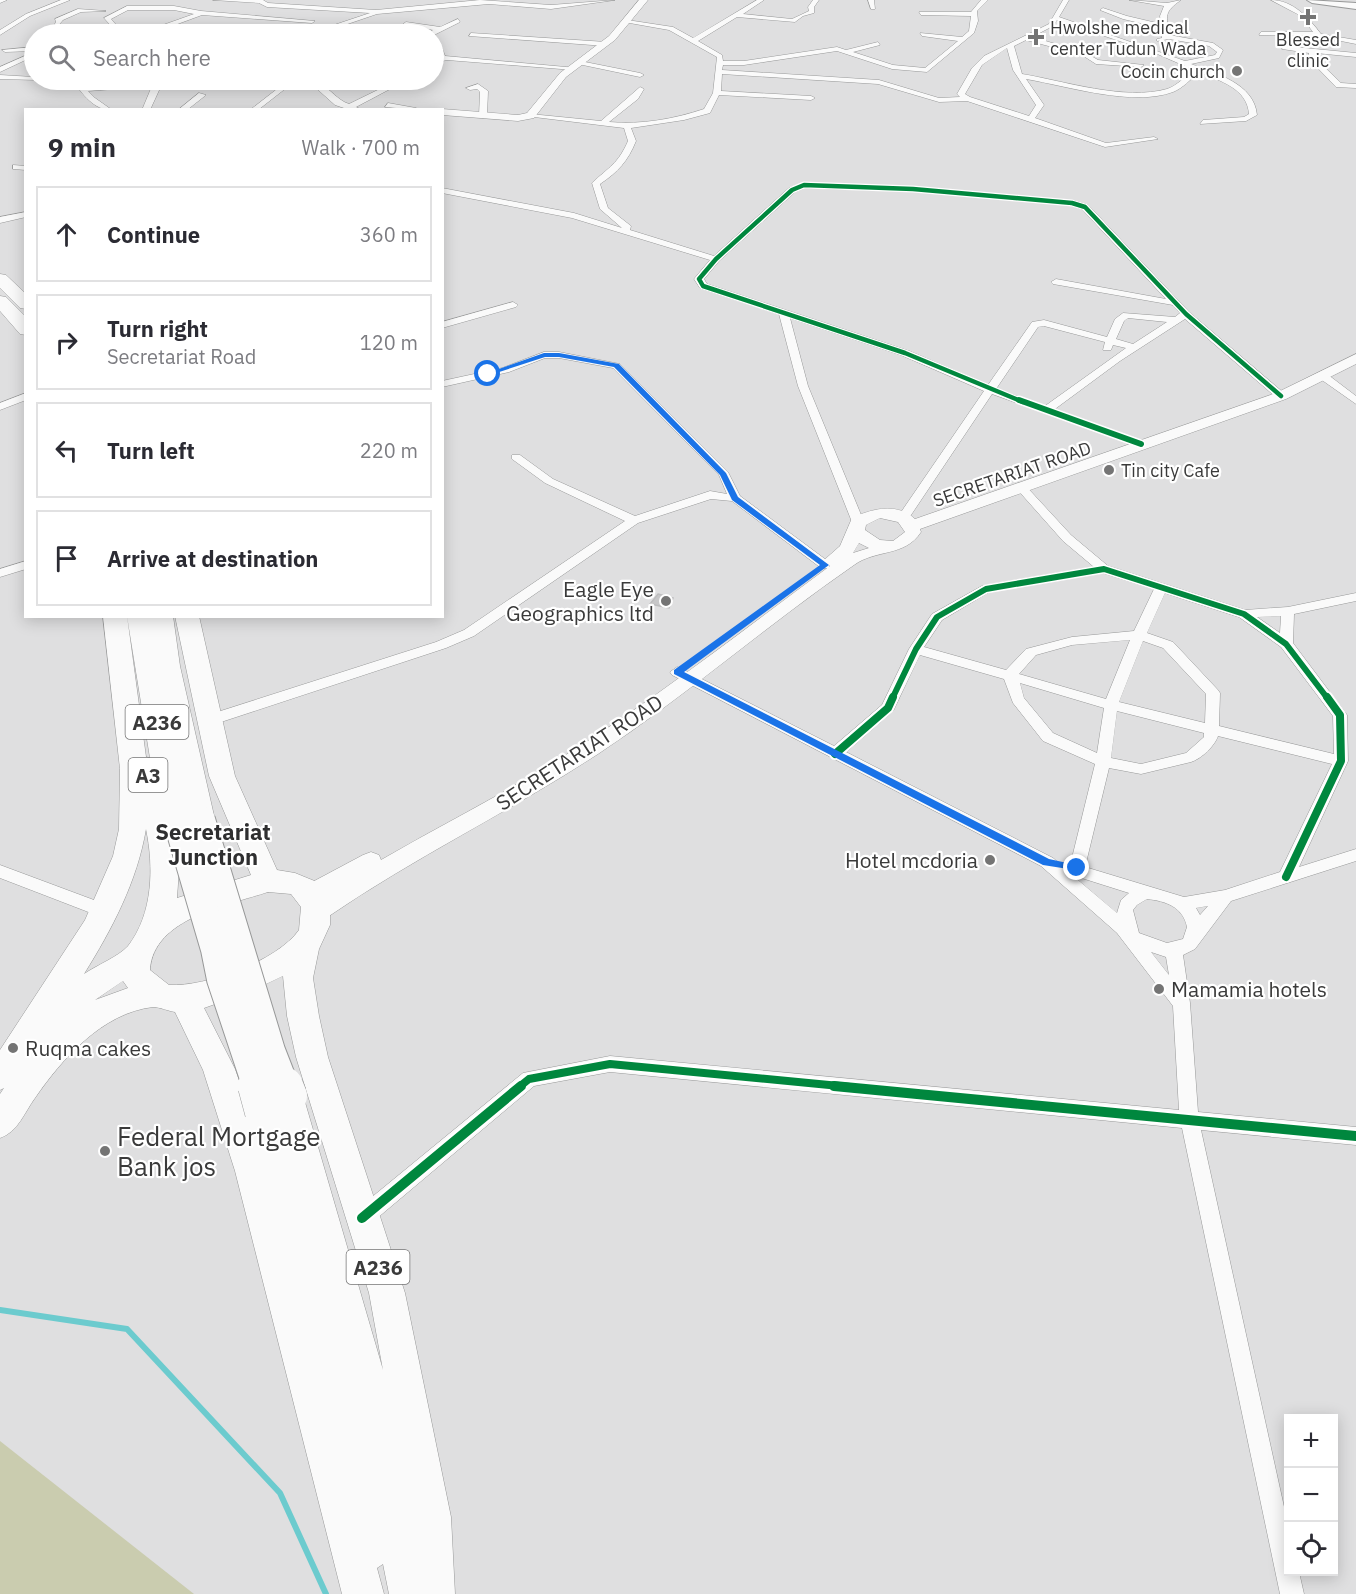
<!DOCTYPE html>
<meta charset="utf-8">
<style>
body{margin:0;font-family:"IBM Plex Sans",sans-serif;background:#f2f2f3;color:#2b2b33}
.controls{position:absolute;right:18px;bottom:18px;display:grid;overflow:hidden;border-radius:0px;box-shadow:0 3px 15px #0003}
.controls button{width:54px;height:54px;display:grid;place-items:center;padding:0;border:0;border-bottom:2px solid #e1e1e2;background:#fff;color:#2b2b33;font:30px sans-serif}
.stop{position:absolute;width:18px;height:18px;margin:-14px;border:4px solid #1a73e8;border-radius:50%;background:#fff}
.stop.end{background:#1a73e8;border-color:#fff;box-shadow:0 2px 6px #0008}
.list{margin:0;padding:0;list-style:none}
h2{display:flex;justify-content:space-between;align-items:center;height:78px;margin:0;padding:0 24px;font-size:26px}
h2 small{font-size:20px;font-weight:400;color:#7c7c81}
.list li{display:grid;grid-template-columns:39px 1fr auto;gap:18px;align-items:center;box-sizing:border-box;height:96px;margin:0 12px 12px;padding:0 12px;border:2px solid #e1e1e2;border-radius:0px}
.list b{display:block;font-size:22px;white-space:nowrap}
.list p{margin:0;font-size:20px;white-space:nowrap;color:#7c7c81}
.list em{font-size:20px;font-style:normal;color:#7c7c81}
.icon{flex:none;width:33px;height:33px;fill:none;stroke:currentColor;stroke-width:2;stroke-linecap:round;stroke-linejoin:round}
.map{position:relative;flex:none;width:1356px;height:1594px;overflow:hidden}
.search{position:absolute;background:#fff;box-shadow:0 3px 15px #0003;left:24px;top:24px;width:420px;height:66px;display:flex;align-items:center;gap:15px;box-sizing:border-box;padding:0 21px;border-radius:33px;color:#7c7c81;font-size:22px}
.panel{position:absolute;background:#fff;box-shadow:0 3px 15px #0003;left:24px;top:108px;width:420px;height:510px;border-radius:0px}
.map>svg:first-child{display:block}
.green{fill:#caccaf}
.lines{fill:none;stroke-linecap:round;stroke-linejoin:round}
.stream{stroke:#6ccbce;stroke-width:6}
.building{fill:#c7c7c8;stroke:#bdbdbe;stroke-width:1.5}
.street-casing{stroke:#979898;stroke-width:1}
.secondary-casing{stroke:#979898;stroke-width:1}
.primary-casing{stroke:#979898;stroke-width:2}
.highway-casing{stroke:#979898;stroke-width:1}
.street{fill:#fafafa;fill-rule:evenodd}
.secondary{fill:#fafafa;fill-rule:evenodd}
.primary{fill:#fafafa;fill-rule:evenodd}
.highway{fill:#fafafa;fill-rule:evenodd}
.highway-bridge-far1-casing{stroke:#979898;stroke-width:30;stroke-linecap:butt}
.highway-bridge-casing{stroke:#979898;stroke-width:39;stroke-linecap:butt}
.highway-bridge-far1{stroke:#fafafa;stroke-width:28}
.highway-bridge{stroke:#fafafa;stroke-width:38}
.cycleway-far3-casing{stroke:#fff;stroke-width:7}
.cycleway-far2-casing{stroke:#fff;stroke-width:9}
.cycleway-far1-casing{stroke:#fff;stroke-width:12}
.cycleway-casing{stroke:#fff;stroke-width:14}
.cycleway-far3{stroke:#00873e;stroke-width:4.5}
.cycleway-far2{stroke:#00873e;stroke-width:6}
.cycleway-far1{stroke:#00873e;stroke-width:8}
.cycleway{stroke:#00873e;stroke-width:10}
.route{fill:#1a73e8}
.poi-dot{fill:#747474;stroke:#fff;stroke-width:2}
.labels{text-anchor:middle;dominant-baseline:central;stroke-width:4.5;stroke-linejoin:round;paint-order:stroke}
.far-poi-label{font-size:18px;fill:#3a3a3a;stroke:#fff;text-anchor:start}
.far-street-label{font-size:18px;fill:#3a3a3a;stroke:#fff}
.shield{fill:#fff;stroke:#757575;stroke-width:1.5}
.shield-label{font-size:20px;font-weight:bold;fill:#3a3a3a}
.poi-label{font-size:21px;fill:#3a3a3a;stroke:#fff;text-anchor:end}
.street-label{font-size:21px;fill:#3a3a3a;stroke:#fff}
.neighbourhood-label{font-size:22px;font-weight:bold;fill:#2f2f30;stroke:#fff}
.near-poi-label{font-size:26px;fill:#3a3a3a;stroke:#fff;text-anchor:start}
</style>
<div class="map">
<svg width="1356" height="1594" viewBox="0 0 1356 1594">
<rect width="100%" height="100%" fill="#dfdfe0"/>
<!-- green -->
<polygon class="green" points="0,1441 194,1594 0,1594"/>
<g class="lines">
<!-- stream -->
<polyline class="stream" points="0,1310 127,1329 280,1493 326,1594"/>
</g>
<!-- building -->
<polygon class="building" points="658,594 673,598 669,608 650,604"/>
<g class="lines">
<defs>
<g id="street">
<polygon points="0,0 7,0 0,3"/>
<polygon points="61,0 70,0 30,16 0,35 0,30 26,14"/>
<polygon points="213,0 263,0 268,3 376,10 480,0 551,5 615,0 551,9 489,4 377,14 318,34 293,32 257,34 293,28 322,29 370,13 267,7 259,3"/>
<path d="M757,0H764L743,14L792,19L809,11L808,7L813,0H819L814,7V13L803,16L795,22L737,17L698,41L722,55L723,61H744L837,47L846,50L878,42L880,45L853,52L893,65L925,68L958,41L922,36L920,33L962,37L969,31L971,16L921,15L919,12H971L981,0H988L977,11L978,21L974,33L927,72L892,69L837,51L744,65H723L722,70L879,80L939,98L960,97L957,94L972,68L984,56L1049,24L1063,0H1069L1059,17L1185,61L1215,55L1217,52L1209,46L1169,39L1157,41V39L1162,38L1161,28L1123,19L1100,10L1103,8L1127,16L1161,24L1160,16L1164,6L1129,0L1167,3L1181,0C1164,12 1166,15 1169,35L1213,43L1223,50L1219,58L1191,64C1216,74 1254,83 1257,115L1246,121L1200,124L1203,120L1244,117L1249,114C1247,88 1220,81 1199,72C1191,79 1183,88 1173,92C1133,107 1067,86 1026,79L1044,105L1035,118L1106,143L1154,137L1158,139L1105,147L967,101L939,102L878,84L722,74L721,91L811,96L815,98L811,100L719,95L710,113L684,120L631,128L636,141C628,161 618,172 600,184L608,208L631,226L630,230L714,256L789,188L804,183L913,187L1075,201L1088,205L1189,312L1285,394V398H1277L1185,319L1120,361L1055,409L1145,442V446H1137L992,394L907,521L903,522L897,518L984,391L901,355L790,318L808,386L864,522L858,526L852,522L798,386L779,314L700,288L694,279L710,260L572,218L442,193V188L574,213L622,228L600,209L592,183C609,167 618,164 628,141L624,128L526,116L530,114L601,121L640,87L644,89L638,99L609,122C641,125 674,119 704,109L713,93L717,57L669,30L624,22L627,20L673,27L693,38ZM1057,20L1155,53L1194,70C1185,76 1177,86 1167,89C1125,101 1064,81 1022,74L1014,46L1026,40L1082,55L1096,64L1141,67L1144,65L1098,60L1086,53L1032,37L1053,26ZM1007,48L1013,70L1036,105L1029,116L970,97L965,94L982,65ZM805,188L913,191L1071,205L1082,209L1166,299L1056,279L1051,282L1053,284L1173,305L1180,313L1175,317L1123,313L1115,319L1107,337L1044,320L1032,322L988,385L909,351L707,284L704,279L719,261L795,192ZM1128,318L1167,322L1133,344L1116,339L1124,321ZM1044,326L1105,342L1103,350H1111L1113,345L1126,348L1045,406L996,389L1038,327Z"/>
<polygon points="868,0 874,0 875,9 871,9"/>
<path d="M1271,0C1293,0 1309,18 1321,34L1356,40V44L1316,36L1259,35L1261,32H1313L1301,16Z"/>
<polygon points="127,6 174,6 201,11 315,21 312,23 202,15 164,29 120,34 163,25 194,14 174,10 128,10 111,19 118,27 117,34 111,34 112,27 104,18"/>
<polygon points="78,9 106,11 81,12 63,20 57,27 53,27 56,22 55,19"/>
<polygon points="458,19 460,22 434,35 427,34 433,30 403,24 406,22 440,27"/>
<polygon points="471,33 606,42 609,44 606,46 469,36"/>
<polygon points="434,43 442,48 445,56 577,68 574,70 447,60 434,63 434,59 439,58"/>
<polygon points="1284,46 1356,53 1356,57 1316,53 1315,58 1341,83 1356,84 1356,88 1336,87 1309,59 1309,53 1282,49"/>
<polygon points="34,47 34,51 5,52 2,50"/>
<polygon points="34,52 34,56 0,72 0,67"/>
<polygon points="580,61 640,73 644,75 640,77 578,64"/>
<polygon points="0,75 34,77 37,80 0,79"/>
<path d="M72,80H79L85,87L157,82L160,80L283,85C289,79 312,80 321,85C332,90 337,100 349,104L398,80H407L356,107L362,110H350L335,105L316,88L290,85L258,110H250L277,89L184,84L161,86L150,110H142L152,86L88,91L95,98L112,110C93,110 83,94 72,80Z"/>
<polygon points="478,84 488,91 487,116 483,118 479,116 480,92 477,89 470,90 466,88"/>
<polygon points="199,93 206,95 187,110 178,110"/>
<polygon points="388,103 416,108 419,110 385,107"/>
<polygon points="13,165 26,166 26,170 13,169"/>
<polygon points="26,212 26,217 0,223 0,217"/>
<polygon points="513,302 518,305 516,307 442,328 442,322"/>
<polygon points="544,352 559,352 620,364 728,472 740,496 829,562 829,568 821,568 732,501 711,499 638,523 474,636 446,648 215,724 205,724 203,720 205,716 436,642 464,630 625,521 545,483 512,459 512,455 520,455 553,479 635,516 710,491 727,494 719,475 613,368 559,358 545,358 509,372 442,387 442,381 502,368"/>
<polygon points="1319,374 1327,374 1356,396 1356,404 1319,378"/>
<polygon points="26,393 26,400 0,410 0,403"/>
<path d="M1020,483L1024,484L1071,535L1108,566L1245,610L1288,607L1356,593V601L1294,614L1293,643L1347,715L1348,761L1299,867L1356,849V861L1231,901L1195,949L1183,955L1190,1003L1198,1112L1356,1127V1145L1201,1130L1288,1525V1572H1299L1304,1594H1280L1182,1128L610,1072L534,1086L369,1225L362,1228L355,1225L352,1218L355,1211L523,1073L610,1056L1179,1110L1173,1006L1117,933L1041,866L672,675L670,672L677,667L682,669L834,746L882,705L909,649L932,614L982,586L1094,567L1063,541L1016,488V484ZM1103,573L1154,589L1134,631L1072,637L1026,649L1006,670L924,647L942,620L989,592ZM1165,593L1239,617L1281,647L1333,716L1334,754L1219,726L1220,693L1218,690L1173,642L1147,633ZM1281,616L1280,633L1257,617ZM1130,640L1106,699L1019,674L1036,655L1072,645ZM1143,641L1163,648L1206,694L1205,723L1119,702ZM920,655L1004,679L1013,703L1043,741L1095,764L1071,862L1062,863L1061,865L1053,858L846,752L893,711ZM1020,683L1104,708L1097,753L1053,733L1024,698ZM1117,711L1204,733V737L1186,753L1141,764L1111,758ZM1218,736L1332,764L1280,872L1225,890L1184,897L1085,867L1109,768L1141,774L1191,762C1201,759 1215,746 1218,736ZM1072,875L1129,893L1121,900L1117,913ZM1147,899C1166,901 1183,907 1187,927L1183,939L1167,943L1139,933L1133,910L1137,905ZM1208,906L1200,915L1196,908ZM1151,952L1166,957L1169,975Z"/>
<polygon points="26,561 26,569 0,577 0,569"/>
<polygon points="0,865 110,906 112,911 110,916 104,918 0,878"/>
</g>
<g id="secondary">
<polygon points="639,0 648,0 615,40 566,77 534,118 518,121 442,115 442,110 439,110 442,109 518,115 527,113 560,73 609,36"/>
<path d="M1356,354V364L1286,399L920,529L921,532C905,557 876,549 854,565C767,625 687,695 598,754C509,812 413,858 326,918L318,921L310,918L307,912L310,906L320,899L311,902L303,899L300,893L303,887L363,855L371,852L379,855L381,860C436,828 494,799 548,766C647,706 738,634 830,566L823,561L840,546L852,518C872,509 896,502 915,519L1276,393ZM880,518L898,522L905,532L893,541L880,540L865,530L866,525ZM859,543L869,548L853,553Z"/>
</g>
<polygon id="primary" points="1307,0 1356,3 1356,9 1312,3"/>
<g id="highway">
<polygon points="0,274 6,275 26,294 26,309 20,308 0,288"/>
<polygon points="0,296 6,297 26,317 26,335 20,334 0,311"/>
<path d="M103,616H127L146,757L150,758L127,616H173L180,666L215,820L211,827L201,830L192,828L189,833L175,835L180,855L177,898L251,875L209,776L175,616H199L235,776L277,870L295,873L317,882L330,907V925L319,949L313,978L319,1016L328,1057L405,1293L451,1517L455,1594H389L383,1564L377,1568L384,1594H342L235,1171L203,1070L175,1012C168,1011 160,1007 153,1007C102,1013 62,1059 35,1098C24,1113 18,1132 0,1138V1094L4,1088L0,1090V1050L85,920L113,856L119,829L120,769ZM146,829C154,867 153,914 128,946C118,957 97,965 84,974C112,929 137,882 146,829ZM268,892L291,894L301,907L299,930C277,961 206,987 169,985L150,970C153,918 229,905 268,892ZM283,976L287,1016L296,1057L369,1293L383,1370L300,1085L288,1081L276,1085L273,1100L264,1097L252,1101L249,1109L235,1069L204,1008L249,992ZM123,981L128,988L95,1000Z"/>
</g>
</defs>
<!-- street casing -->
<use href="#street" class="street-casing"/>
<!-- secondary casing -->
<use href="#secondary" class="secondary-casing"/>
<!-- primary casing -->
<use href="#primary" class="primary-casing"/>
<!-- highway casing -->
<use href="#highway" class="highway-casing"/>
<!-- street -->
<use href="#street" class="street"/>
<!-- secondary -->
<use href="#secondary" class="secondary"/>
<!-- primary -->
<use href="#primary" class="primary"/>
<!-- highway -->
<use href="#highway" class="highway"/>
<defs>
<g id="highway-bridge-far1">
<polyline points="201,820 271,1051 285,1087"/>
<polyline points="179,826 215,949 221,979 257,1087"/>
</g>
<g id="highway-bridge">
<polyline points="257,1086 264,1112"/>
<polyline points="284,1086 288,1096"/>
</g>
</defs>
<!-- highway-bridge-far1 casing -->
<use href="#highway-bridge-far1" class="highway-bridge-far1-casing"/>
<!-- highway-bridge casing -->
<use href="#highway-bridge" class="highway-bridge-casing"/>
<!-- highway-bridge-far1 -->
<use href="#highway-bridge-far1" class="highway-bridge-far1"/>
<!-- highway-bridge -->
<use href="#highway-bridge" class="highway-bridge"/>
<defs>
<polyline id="cycleway-far3" points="1023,402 905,353 703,286 699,279 716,259 792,190 804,185 913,189 1072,203 1085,207 1186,314 1281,396"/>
<g id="cycleway-far2">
<polyline points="1019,400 1141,444"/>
<polyline points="892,699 916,649 937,617 986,589 1104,569 1244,614 1286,644 1328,699"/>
</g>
<g id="cycleway-far1">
<polyline points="835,754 888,708 893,697"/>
<polyline points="1286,877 1341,761 1340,715 1327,697"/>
<polyline points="519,1087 529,1079 610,1064 850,1087"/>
</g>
<g id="cycleway">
<polyline points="834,1086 1356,1136"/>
<polyline points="362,1218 521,1086"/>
</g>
</defs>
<!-- cycleway-far3 casing -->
<use href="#cycleway-far3" class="cycleway-far3-casing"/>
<!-- cycleway-far2 casing -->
<use href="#cycleway-far2" class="cycleway-far2-casing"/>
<!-- cycleway-far1 casing -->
<use href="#cycleway-far1" class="cycleway-far1-casing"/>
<!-- cycleway casing -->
<use href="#cycleway" class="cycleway-casing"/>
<!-- cycleway-far3 -->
<use href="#cycleway-far3" class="cycleway-far3"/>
<!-- cycleway-far2 -->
<use href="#cycleway-far2" class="cycleway-far2"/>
<!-- cycleway-far1 -->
<use href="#cycleway-far1" class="cycleway-far1"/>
<!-- cycleway -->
<use href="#cycleway" class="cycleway"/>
</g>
<!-- route -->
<polygon class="route" points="544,353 559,353 619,364 726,473 738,497 829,565 684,672 1049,859 1081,866 1081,871 1043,865 674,674 674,670 820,565 732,500 720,475 614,367 559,357 545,357 490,375 485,374"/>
<!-- markers -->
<g class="poi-dot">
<path d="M1305 8h6v6h6v6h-6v6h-6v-6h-6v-6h6z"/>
<path d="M1033 28h6v6h6v6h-6v6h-6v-6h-6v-6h6z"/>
<circle cx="1237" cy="71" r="6"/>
<circle cx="1109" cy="470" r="6"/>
<circle cx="666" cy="601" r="6"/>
<circle cx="990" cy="860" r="6"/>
<circle cx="1159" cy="989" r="6"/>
<circle cx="13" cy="1048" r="6"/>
<circle cx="105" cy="1151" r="6"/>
</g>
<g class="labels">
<!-- far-poi labels -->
<g class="far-poi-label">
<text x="1050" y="27">Hwolshe medical<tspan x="1050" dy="21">center Tudun Wada</tspan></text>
<text x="1308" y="39" text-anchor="middle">Blessed<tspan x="1308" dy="21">clinic</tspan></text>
<text x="1225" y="71" text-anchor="end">Cocin church</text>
<text x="1121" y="470">Tin city Cafe</text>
</g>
<!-- far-street labels -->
<g class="far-street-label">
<text transform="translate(1012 474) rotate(-19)">SECRETARIAT ROAD</text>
</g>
<!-- shield labels -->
<g class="shield">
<rect x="125.5" y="705" width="63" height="34" rx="4.5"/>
<rect x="128.5" y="758" width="39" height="34" rx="4.5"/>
<rect x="346.5" y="1250" width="63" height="34" rx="4.5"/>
</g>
<g class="shield-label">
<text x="157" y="722">A236</text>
<text x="148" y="775">A3</text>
<text x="378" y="1267">A236</text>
</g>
<!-- poi labels -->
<g class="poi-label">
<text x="654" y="589">Eagle Eye<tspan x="654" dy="24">Geographics ltd</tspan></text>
<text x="978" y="860">Hotel mcdoria</text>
<text x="1171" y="989" text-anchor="start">Mamamia hotels</text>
<text x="25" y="1048" text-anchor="start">Ruqma cakes</text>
</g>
<!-- street labels -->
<g class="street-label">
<text transform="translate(579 752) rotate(-33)">SECRETARIAT ROAD</text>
</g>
<!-- neighbourhood labels -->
<g class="neighbourhood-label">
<text x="213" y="831">Secretariat<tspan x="213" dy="25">Junction</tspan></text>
</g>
<!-- near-poi labels -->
<g class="near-poi-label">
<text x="117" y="1136">Federal Mortgage<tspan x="117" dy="30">Bank jos</tspan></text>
</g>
</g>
</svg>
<div class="controls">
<button>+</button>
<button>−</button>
<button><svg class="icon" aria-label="locate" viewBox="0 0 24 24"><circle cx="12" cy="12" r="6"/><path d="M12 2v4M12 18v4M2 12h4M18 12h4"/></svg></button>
</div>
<div class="stop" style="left:488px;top:374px"></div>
<div class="stop end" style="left:1077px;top:868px"></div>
<div class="search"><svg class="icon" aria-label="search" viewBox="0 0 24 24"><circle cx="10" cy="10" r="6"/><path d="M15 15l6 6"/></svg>Search here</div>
<section class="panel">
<h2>9 min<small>Walk · 700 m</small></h2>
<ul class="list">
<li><svg class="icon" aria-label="ahead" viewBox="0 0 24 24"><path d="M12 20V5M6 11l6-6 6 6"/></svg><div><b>Continue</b></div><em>360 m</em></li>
<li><svg class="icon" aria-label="right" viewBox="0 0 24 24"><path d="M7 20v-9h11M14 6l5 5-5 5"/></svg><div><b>Turn right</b><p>Secretariat Road</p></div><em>120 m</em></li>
<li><svg class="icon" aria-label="left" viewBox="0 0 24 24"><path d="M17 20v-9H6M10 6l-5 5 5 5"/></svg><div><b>Turn left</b></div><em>220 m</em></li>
<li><svg class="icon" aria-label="arrive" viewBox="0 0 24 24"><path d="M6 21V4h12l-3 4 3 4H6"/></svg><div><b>Arrive at destination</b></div></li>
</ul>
</section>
</div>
